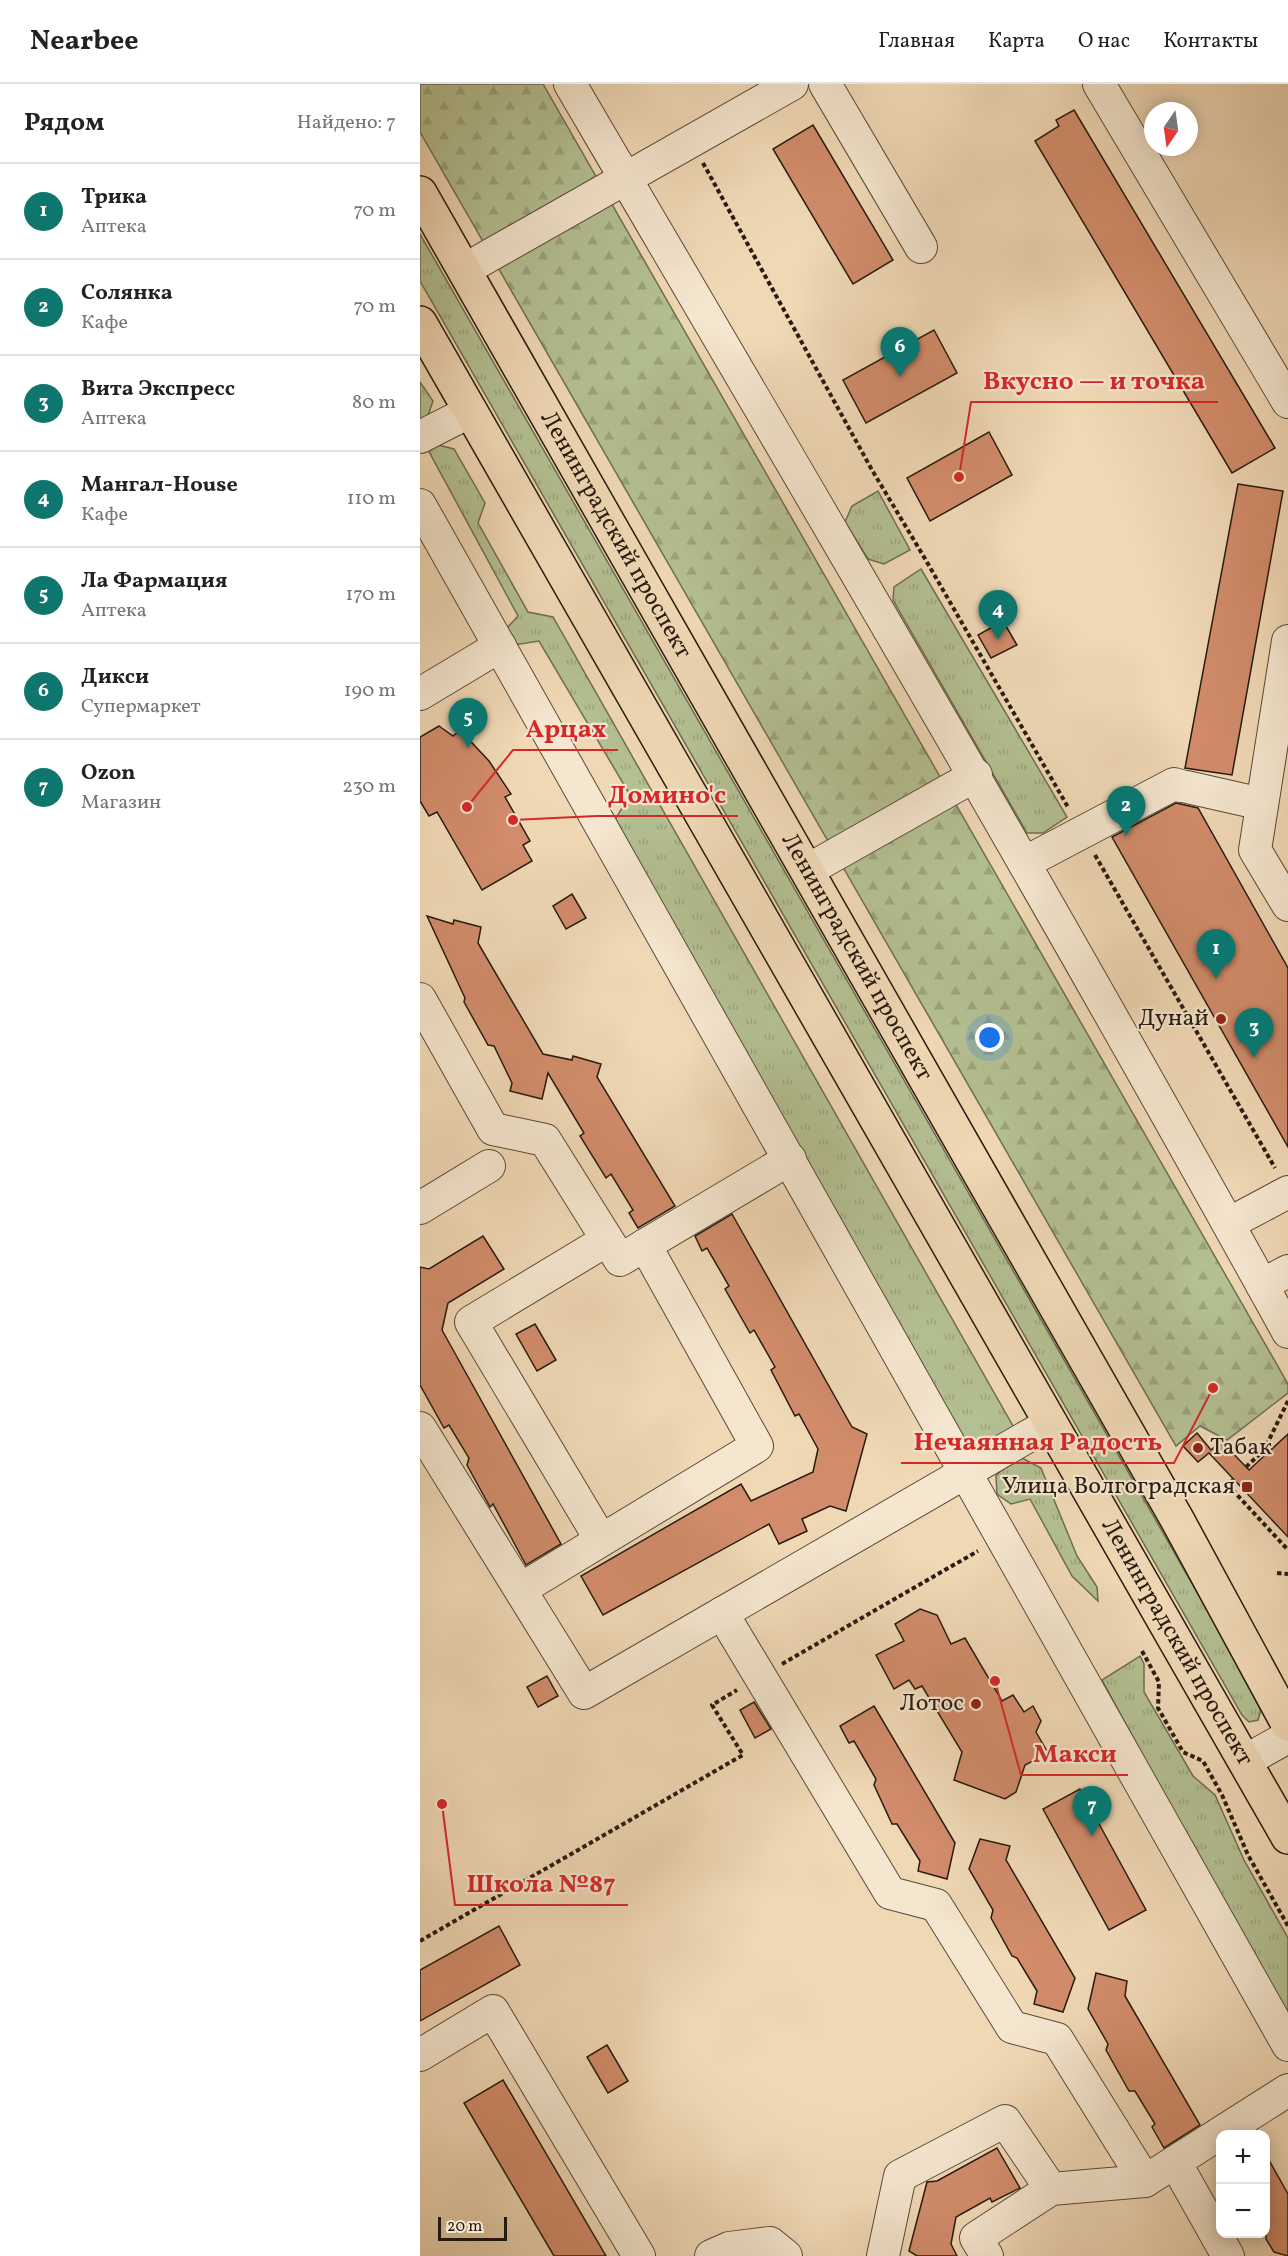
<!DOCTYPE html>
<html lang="ru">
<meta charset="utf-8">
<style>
body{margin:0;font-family:Vollkorn,serif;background:#f2f2f2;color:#222}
.controls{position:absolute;right:18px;bottom:18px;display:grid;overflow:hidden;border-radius:12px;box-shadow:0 3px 15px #0003}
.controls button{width:54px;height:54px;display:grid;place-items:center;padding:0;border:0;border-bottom:2px solid #e0e0e0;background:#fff;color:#222;font:30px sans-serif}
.compass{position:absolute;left:724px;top:18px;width:54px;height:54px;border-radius:50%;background:#fff;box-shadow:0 3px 15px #0003;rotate:193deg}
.scale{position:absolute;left:18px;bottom:15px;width:69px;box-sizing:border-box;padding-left:6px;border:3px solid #271b10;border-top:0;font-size:16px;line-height:21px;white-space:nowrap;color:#271b10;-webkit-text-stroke:4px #f5e6cf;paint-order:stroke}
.you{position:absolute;left:570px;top:954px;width:21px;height:21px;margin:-15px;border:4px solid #fff;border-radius:50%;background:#1a73e8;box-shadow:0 0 0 9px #1a73e833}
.badge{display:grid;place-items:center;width:39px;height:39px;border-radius:50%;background:#0f766e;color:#fff;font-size:20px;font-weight:700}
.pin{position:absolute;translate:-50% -50px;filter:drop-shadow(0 2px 3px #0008)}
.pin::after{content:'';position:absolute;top:32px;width:21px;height:18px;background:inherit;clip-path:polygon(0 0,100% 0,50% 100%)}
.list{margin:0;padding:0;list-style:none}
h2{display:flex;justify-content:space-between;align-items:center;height:78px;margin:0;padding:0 24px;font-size:26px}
h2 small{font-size:20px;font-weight:400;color:#767676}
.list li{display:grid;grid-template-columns:39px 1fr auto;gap:18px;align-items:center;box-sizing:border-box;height:96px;padding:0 24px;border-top:2px solid #e0e0e0}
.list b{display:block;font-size:22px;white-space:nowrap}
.list p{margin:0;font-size:20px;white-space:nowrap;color:#767676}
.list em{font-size:20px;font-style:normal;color:#767676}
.map{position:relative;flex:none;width:868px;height:2172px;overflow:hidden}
header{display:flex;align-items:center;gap:36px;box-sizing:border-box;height:84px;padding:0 30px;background:#fff;border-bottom:2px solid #e0e0e0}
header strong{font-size:28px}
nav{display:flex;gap:33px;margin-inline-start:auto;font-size:21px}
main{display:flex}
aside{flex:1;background:#fff}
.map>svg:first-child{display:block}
.grass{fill:url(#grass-tufts);stroke:#6e6e51;stroke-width:1.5}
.forest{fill:url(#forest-firs);stroke:#6e6e51;stroke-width:1.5}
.building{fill:#d28c6b;stroke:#271b10;stroke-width:1.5}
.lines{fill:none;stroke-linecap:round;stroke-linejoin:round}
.minor-casing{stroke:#594a39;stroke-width:34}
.major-casing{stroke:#271b10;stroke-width:36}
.path{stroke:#271b10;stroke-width:4;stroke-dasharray:4.5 3;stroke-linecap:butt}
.minor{stroke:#f5e6cf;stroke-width:32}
.major{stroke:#f0d8b5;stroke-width:33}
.poi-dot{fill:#8f2418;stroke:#f5e6cf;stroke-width:2}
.labels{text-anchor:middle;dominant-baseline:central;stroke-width:4.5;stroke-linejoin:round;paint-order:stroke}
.street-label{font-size:24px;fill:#271b10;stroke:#f5e6cf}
.poi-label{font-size:24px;fill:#271b10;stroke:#f5e6cf;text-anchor:end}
.leader{fill:none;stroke:#d62828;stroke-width:2}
.callout-dot{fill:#d62828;stroke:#f5e6cf;stroke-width:2}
.callout-label{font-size:26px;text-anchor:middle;font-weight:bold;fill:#d62828;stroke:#f5e6cf;stroke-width:4.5;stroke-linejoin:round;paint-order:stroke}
</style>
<header>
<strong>Nearbee</strong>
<nav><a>Главная</a><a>Карта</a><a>О нас</a><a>Контакты</a></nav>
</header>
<main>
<aside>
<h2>Рядом<small>Найдено: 7</small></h2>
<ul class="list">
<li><span class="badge">1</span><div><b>Трика</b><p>Аптека</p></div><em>70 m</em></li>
<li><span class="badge">2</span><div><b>Солянка</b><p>Кафе</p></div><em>70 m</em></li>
<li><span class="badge">3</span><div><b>Вита Экспресс</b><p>Аптека</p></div><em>80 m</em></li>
<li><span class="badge">4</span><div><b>Мангал-House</b><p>Кафе</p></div><em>110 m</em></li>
<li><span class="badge">5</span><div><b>Ла Фармация</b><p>Аптека</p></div><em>170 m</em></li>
<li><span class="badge">6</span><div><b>Дикси</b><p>Супермаркет</p></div><em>190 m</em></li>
<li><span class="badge">7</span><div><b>Ozon</b><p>Магазин</p></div><em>230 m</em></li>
</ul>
</aside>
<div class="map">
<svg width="868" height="2172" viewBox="0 0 868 2172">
<defs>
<pattern id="grass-tufts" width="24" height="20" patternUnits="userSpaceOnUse" patternTransform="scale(1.5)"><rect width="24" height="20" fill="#b4c092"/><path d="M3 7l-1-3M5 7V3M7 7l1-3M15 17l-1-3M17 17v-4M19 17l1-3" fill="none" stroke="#9ba47d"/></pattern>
<pattern id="forest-firs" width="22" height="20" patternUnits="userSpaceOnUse" patternTransform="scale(1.5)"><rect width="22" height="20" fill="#b4c092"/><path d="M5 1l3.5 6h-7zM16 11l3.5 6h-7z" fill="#9ba47d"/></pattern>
</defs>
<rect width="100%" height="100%" fill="#f0d8b5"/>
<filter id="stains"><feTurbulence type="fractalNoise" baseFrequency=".00333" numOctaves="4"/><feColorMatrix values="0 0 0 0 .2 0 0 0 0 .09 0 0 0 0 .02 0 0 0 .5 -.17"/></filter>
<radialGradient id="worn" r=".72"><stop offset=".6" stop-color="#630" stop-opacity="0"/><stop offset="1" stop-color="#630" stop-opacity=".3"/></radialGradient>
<!-- grass -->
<g class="grass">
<polygon points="0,150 794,1538 841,1626 838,1636 829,1638 822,1631 0,197"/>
<polygon points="0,298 13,317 6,337 0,340"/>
<polygon points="18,361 34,365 65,419 58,439 108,528 133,533 593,1342 583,1358 562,1367 547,1359 193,739 210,711 119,557 94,561 86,545 98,532 7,364"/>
<polygon points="458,407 490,466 464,480 448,475 425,438 432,422"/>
<polygon points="501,485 647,733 623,749 607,749 473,516 474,503"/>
<polygon points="602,1374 621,1384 657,1472 677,1503 678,1517 652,1492 610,1415 591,1420 577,1410 576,1392 582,1385"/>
<polygon points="720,1572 724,1580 724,1608 773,1692 795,1711 824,1776 868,1854 868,1939 682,1596"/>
</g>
<!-- forest -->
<polygon class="forest" points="0,0 123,0 868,1300 868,1309 807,1356 780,1342 756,1362 0,48"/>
<!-- building -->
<g class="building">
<polygon points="654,26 855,364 812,389 615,57 639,42 636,36"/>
<polygon points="393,41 473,176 433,200 353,65"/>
<polygon points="514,246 537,289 446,339 423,296"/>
<polygon points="569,348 592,391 510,437 487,394"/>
<polygon points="818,400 863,407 812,691 765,684"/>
<polygon points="583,537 597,561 571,574 558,551"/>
<polygon points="19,642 33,652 40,646 69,677 91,710 85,713 110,757 103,761 112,777 62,806 17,728 9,732 0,717 0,653"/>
<polygon points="756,719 778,724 868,884 868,1063 692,753"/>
<polygon points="152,810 166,834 146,845 133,822"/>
<polygon points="7,832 33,840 34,836 61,843 58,859 123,970 152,976 153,972 181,980 177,993 255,1122 218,1144 209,1129 213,1126 191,1090 186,1094 160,1052 164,1049 128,989 122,1015 90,1007 92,999 74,962 68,961 44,918 45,914"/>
<polygon points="312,1130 432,1343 447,1350 426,1427 410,1422 382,1435 387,1447 359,1460 349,1440 183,1531 161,1492 321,1400 331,1417 393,1388 398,1365 379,1330 375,1332 351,1286 355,1283 334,1246 330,1249 305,1205 309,1202 287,1164 282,1167 275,1152"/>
<polygon points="63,1152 84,1185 28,1219 22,1246 141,1460 106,1481 73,1420 70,1423 47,1381 49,1374 29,1341 24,1344 0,1301 0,1183 9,1185"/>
<polygon points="115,1240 136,1276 117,1287 96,1250"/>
<polygon points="777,1349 791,1366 801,1357 829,1386 868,1350 868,1453 789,1369 778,1378 763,1362"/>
<polygon points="500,1525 517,1531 531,1560 545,1554 582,1617 593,1611 604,1628 613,1622 621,1637 616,1648 628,1669 605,1681 596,1708 585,1715 534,1696 542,1668 502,1602 495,1605 489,1596 474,1605 456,1571 484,1557 475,1540"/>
<polygon points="127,1592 138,1612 118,1623 107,1603"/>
<polygon points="334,1618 351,1645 335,1654 320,1626"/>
<polygon points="454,1622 535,1759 527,1795 498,1787 500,1777 477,1740 472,1740 454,1701 456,1695 434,1657 429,1659 420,1642"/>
<polygon points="660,1705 726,1826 689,1846 623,1725"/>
<polygon points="560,1755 590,1762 586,1776 655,1894 643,1928 614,1920 617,1907 597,1874 592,1872 571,1834 573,1826 549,1785"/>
<polygon points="79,1842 100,1881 0,1937 0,1886"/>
<polygon points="676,1889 707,1897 705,1912 780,2041 744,2064 732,2043 735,2040 715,2007 709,2007 686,1966 688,1960 668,1925"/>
<polygon points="187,1961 208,1997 188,2009 167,1973"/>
<polygon points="83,1996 186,2172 134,2172 44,2019"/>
<polygon points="577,2064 600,2104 572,2118 570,2114 536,2133 531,2160 537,2172 497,2172 489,2167 507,2098 517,2097"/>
<polygon points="846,2071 868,2110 868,2172 854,2168 846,2155"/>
</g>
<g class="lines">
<defs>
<g id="minor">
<path d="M150,0C393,414 636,827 868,1248"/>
<polyline points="405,0 501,163"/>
<polyline points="679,0 868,318"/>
<polyline points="44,186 372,0"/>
<polyline points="0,353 51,327"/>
<polyline points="0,421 868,1961"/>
<polyline points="868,557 835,766 868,821"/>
<polyline points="0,610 80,562"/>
<polyline points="767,703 842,720"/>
<polyline points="604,779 754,700 761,702"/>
<polyline points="388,786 556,691"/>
<polyline points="0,915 73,1045 125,1056 200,1176 370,1075"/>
<polyline points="0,1124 69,1082"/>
<polyline points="810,1139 868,1108"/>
<polyline points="842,1201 868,1187"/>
<polyline points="0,1344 164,1609 631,1339"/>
<polyline points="181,1456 51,1238 187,1156"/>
<polyline points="101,1505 337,1362 225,1161"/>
<polyline points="302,1529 470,1809 516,1821 592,1943 637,1955 725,2097"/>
<polyline points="825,1677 868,1653"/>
<polyline points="0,1971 73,1927 219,2172"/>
<polyline points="755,2078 808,2172"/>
<polyline points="291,2172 309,2164 350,2159 366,2172"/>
<polyline points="463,2172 480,2092 585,2037 631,2105"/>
<polyline points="567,2172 556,2154 631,2105 725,2097 868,2006"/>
</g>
<g id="major">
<path id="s1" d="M0,109L758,1437L868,1640"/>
<path id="s2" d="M0,239L868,1753"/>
</g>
</defs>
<!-- minor casing -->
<use href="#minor" class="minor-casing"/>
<!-- major casing -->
<use href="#major" class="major-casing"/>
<!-- path -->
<g class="path">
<polyline points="283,79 452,386 504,473 649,725"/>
<polyline points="675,771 855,1084"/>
<polyline points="826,1383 844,1366 868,1317"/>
<polyline points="814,1395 808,1401 868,1466"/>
<polyline points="857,1489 868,1490"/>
<polyline points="722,1567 739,1598 738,1624 763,1668 783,1677 802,1711 828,1771 868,1842"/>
<polyline points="362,1580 558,1467"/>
<polyline points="0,1857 323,1671 292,1621 317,1606"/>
</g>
<!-- minor -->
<use href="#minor" class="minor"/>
<!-- major -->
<use href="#major" class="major"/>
</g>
<!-- markers -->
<g class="poi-dot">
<circle cx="801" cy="935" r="6"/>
<circle cx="778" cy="1364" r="6"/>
<rect x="821" y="1397" width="12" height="12" rx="3"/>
<circle cx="556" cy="1620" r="6"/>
</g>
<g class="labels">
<!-- street labels -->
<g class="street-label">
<text stroke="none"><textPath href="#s1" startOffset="394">Ленинградский проспект</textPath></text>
<text stroke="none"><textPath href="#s1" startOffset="880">Ленинградский проспект</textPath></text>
<text stroke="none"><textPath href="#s2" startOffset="1521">Ленинградский проспект</textPath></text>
</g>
<!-- poi labels -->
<g class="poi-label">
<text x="789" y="935">Дунай</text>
<text x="790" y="1364" text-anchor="start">Табак</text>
<text x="815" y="1403">Улица Волгоградская</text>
<text x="544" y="1620">Лотос</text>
</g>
</g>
<!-- callouts -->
<path class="leader" d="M539 393L551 318H798M47 723L93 666H198M93 736L176 732H318M793 1304L754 1379H481M575 1597L601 1691H708M22 1720L35 1821H208"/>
<g class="callout-dot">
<circle cx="539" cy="393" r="6"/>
<circle cx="47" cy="723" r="6"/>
<circle cx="93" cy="736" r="6"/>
<circle cx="793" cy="1304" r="6"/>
<circle cx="575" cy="1597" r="6"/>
<circle cx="22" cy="1720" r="6"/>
</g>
<g class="callout-label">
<text x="674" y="305">Вкусно — и точка</text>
<text x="146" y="653">Арцах</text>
<text x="247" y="719">Домино'c</text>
<text x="618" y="1366">Нечаянная Радость</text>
<text x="655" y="1678">Макси</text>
<text x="121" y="1808">Школа №87</text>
</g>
<rect width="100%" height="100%" filter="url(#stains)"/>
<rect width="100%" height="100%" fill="url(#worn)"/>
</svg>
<div class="controls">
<button>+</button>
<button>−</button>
</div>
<svg class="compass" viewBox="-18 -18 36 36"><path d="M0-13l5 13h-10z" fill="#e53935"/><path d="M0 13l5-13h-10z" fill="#767676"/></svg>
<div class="scale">20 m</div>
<div class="you"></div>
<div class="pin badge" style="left:796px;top:895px">1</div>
<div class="pin badge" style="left:706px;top:752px">2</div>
<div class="pin badge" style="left:834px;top:974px">3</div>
<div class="pin badge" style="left:578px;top:556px">4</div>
<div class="pin badge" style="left:48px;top:664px">5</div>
<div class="pin badge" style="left:480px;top:293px">6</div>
<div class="pin badge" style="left:672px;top:1752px">7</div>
</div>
</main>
